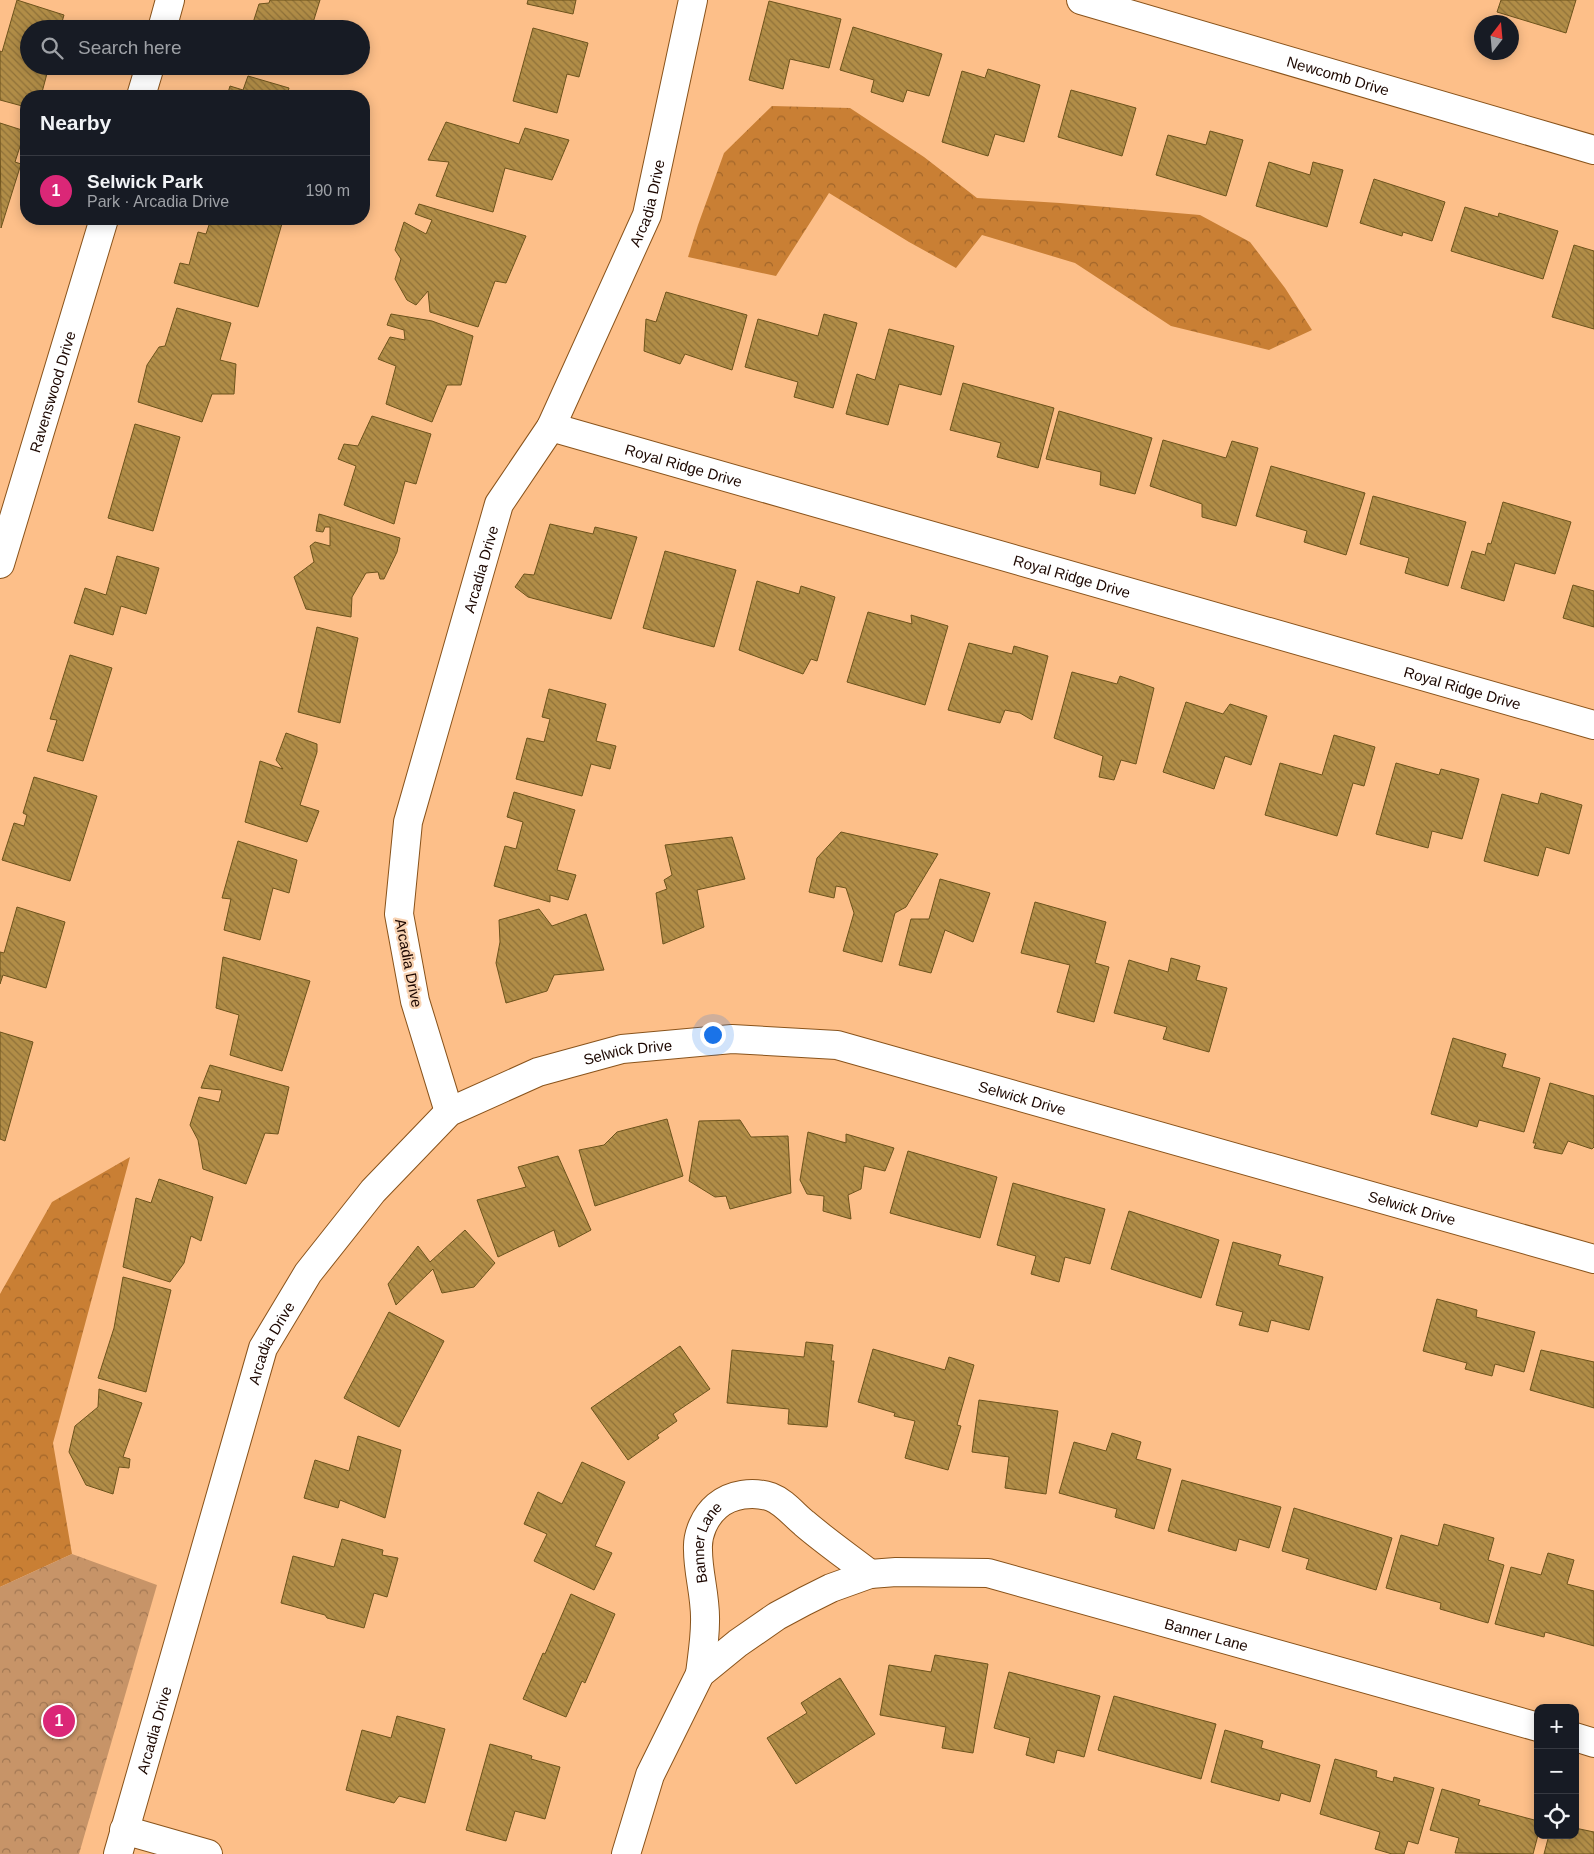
<!DOCTYPE html>
<meta charset="utf-8">
<style>
body{margin:0;font-family:Arial,sans-serif;background:#242831;color:#f1f3f6}
.controls{position:absolute;right:15px;bottom:15px;display:grid;overflow:hidden;border-radius:10px;box-shadow:0 2px 12px #0003}
.controls button{width:45px;height:45px;display:grid;place-items:center;padding:0;border:0;border-bottom:1px solid #363941;background:#171b24;color:#f1f3f6;font:25px sans-serif}
.compass{position:absolute;left:1474px;top:15px;width:45px;height:45px;border-radius:50%;background:#171b24;box-shadow:0 2px 12px #0003;rotate:16deg}
.you{position:absolute;left:712px;top:1034px;width:18px;height:18px;margin:-12px;border:4px solid #fff;border-radius:50%;background:#1a73e8;box-shadow:0 0 0 8px #1a73e833}
.badge{display:grid;place-items:center;width:32px;height:32px;border-radius:50%;background:#db2777;color:#fff;font-size:16px;font-weight:700}
.pin{position:absolute;translate:-50% -50%;border:2px solid #fff;box-shadow:0 1px 5px #0006}
.list{margin:0;padding:0;list-style:none}
h2{display:flex;justify-content:space-between;align-items:center;height:65px;margin:0;padding:0 20px;font-size:21px}
h2 small{font-size:16px;font-weight:400;color:#9ea1a6}
.list li{display:grid;grid-template-columns:32px 1fr auto;gap:15px;align-items:center;box-sizing:border-box;height:70px;padding:0 20px;border-top:1px solid #363941}
.list b{display:block;font-size:19px;white-space:nowrap}
.list p{margin:0;font-size:16px;white-space:nowrap;color:#9ea1a6}
.list em{font-size:16px;font-style:normal;color:#9ea1a6}
.icon{flex:none;width:28px;height:28px;fill:none;stroke:currentColor;stroke-width:2;stroke-linecap:round;stroke-linejoin:round}
.map{position:relative;flex:none;width:1594px;height:1854px;overflow:hidden}
.search{position:absolute;background:#171b24;box-shadow:0 2px 12px #0003;left:20px;top:20px;width:350px;height:55px;display:flex;align-items:center;gap:12px;box-sizing:border-box;padding:0 18px;border-radius:28px;color:#9ea1a6;font-size:19px}
.panel{position:absolute;background:#171b24;box-shadow:0 2px 12px #0003;left:20px;top:90px;width:350px;height:135px;border-radius:20px}
.map>svg:first-child{display:block}
.forest{fill:url(#forest-crowns)}
.park{fill:url(#park-crowns)}
.building{fill:url(#building-back-hatch);stroke:#6d531c}
.lines{fill:none;stroke-linecap:round;stroke-linejoin:round}
.street-casing{stroke:#89531b;stroke-width:30}
.street{stroke:#fff;stroke-width:28}
.labels{text-anchor:middle;dominant-baseline:central;stroke-width:4.5;stroke-linejoin:round;paint-order:stroke}
.street-label{font-size:15px;fill:#1c0700;stroke:#f8d3b3}
</style>
<div class="map">
<svg width="1594" height="1854" viewBox="0 0 1594 1854">
<defs>
<pattern id="forest-crowns" width="20" height="18" patternUnits="userSpaceOnUse" patternTransform="scale(1.25)"><rect width="20" height="18" fill="#c97f34"/><path d="M2 6a3 3 0 1 1 6 0M12 15a3 3 0 1 1 6 0" fill="none" stroke="#a2662a"/></pattern>
<pattern id="park-crowns" width="20" height="18" patternUnits="userSpaceOnUse" patternTransform="scale(1.25)"><rect width="20" height="18" fill="#c79468"/><path d="M2 6a3 3 0 1 1 6 0M12 15a3 3 0 1 1 6 0" fill="none" stroke="#a17753"/></pattern>
<pattern id="building-back-hatch" width="6" height="6" patternUnits="userSpaceOnUse" patternTransform="scale(1.25)"><rect width="6" height="6" fill="#b18d47"/><path d="M-1 5l2 2M0 0l6 6M5-1l2 2" fill="none" stroke="#8f7139"/></pattern>
</defs>
<rect width="100%" height="100%" fill="#fdbf89"/>
<!-- forest -->
<g class="forest">
<polygon points="772,106 850,108 924,157 977,198 1060,203 1200,215 1250,242 1285,288 1312,330 1269,350 1171,326 1075,263 982,235 956,268 909,242 829,193 776,276 688,257 698,225 724,153"/>
<polygon points="130,1157 53,1443 72,1554 0,1587 0,1294 52,1202"/>
</g>
<!-- park -->
<polygon class="park" points="72,1554 157,1585 79,1854 0,1854 0,1587"/>
<!-- building -->
<g class="building">
<polygon points="17,0 64,15 60,29 29,29 29,66 49,66 41,96 26,96 26,107 0,100 0,51 2,52"/>
<polygon points="270,0 320,0 311,29 251,29 259,4 269,3"/>
<polygon points="528,0 576,0 573,14 527,4"/>
<polygon points="1501,0 1576,0 1566,33 1497,12"/>
<polygon points="769,1 841,19 829,68 790,59 783,89 749,80"/>
<polygon points="853,27 942,54 929,96 907,90 903,102 871,92 874,80 840,70"/>
<polygon points="533,28 588,43 579,77 567,74 557,113 513,101"/>
<polygon points="988,69 1040,85 1024,142 995,134 988,156 942,142 962,71 985,78"/>
<polygon points="248,76 289,88 287,96 227,96 230,86 243,90"/>
<polygon points="1071,90 1136,108 1122,156 1058,137"/>
<polygon points="446,122 519,144 525,128 569,140 552,180 505,168 493,212 436,196 449,162 428,160"/>
<polygon points="0,123 25,131 15,162 21,164 1,228"/>
<polygon points="1210,131 1243,140 1226,196 1156,175 1168,135 1206,145"/>
<polygon points="1269,162 1310,175 1313,162 1343,170 1327,227 1256,206"/>
<polygon points="1374,179 1445,202 1432,241 1403,232 1402,236 1360,223"/>
<polygon points="419,204 526,236 506,283 495,281 478,327 430,312 428,291 416,305 407,300 395,279 401,259 395,250 404,222 426,234 432,220 415,214"/>
<polygon points="1465,207 1498,217 1499,213 1558,231 1543,279 1451,251"/>
<polygon points="211,219 277,219 283,220 258,307 174,283 180,263 189,265 198,232 206,234"/>
<polygon points="1574,245 1594,251 1594,329 1552,317"/>
<polygon points="666,292 747,315 732,370 685,354 680,364 644,351 646,319 656,322"/>
<polygon points="177,308 231,323 220,360 236,364 234,394 212,394 202,422 138,402 147,365 159,347 165,346"/>
<polygon points="391,314 432,321 473,336 461,385 447,385 432,422 386,404 396,366 378,359 390,337 405,340 404,330 387,325"/>
<polygon points="824,314 857,323 833,408 794,397 798,382 745,367 758,319 818,336"/>
<polygon points="889,329 954,346 941,395 899,384 888,425 846,414 857,374 875,380"/>
<polygon points="963,383 1054,408 1038,468 997,457 1001,443 950,430"/>
<polygon points="1059,411 1152,438 1135,494 1100,485 1101,472 1046,459"/>
<polygon points="372,416 431,434 416,484 405,481 394,524 344,505 356,466 338,459 344,444 358,446"/>
<polygon points="135,424 180,437 153,531 108,518"/>
<polygon points="1163,440 1226,458 1232,441 1258,448 1236,526 1202,517 1202,504 1150,486"/>
<polygon points="1271,466 1365,493 1346,555 1304,542 1307,531 1256,516"/>
<polygon points="1373,496 1466,522 1448,586 1405,573 1409,558 1360,544"/>
<polygon points="1503,502 1571,522 1555,574 1515,563 1504,601 1461,588 1472,551 1485,555 1488,543 1491,544"/>
<polygon points="319,514 400,538 397,552 384,579 380,579 378,572 366,573 352,597 351,617 306,609 294,577 314,562 310,546 315,542 330,546 330,527 325,527 323,532 316,531"/>
<polygon points="550,524 593,534 595,527 637,537 611,619 528,597 515,587 524,574 534,575"/>
<polygon points="665,551 736,570 714,647 643,628"/>
<polygon points="117,556 159,568 146,614 121,606 113,635 74,623 85,588 106,595"/>
<polygon points="757,581 799,594 801,586 835,597 817,661 811,659 803,674 739,650"/>
<polygon points="1573,585 1594,591 1594,627 1563,618"/>
<polygon points="868,612 912,624 911,615 948,626 925,705 847,682"/>
<polygon points="317,627 358,638 340,723 298,712"/>
<polygon points="969,643 1012,654 1014,646 1048,656 1032,720 1020,713 1005,710 1000,723 948,710"/>
<polygon points="70,655 112,668 83,761 47,751 57,720 50,719"/>
<polygon points="1072,672 1117,684 1120,676 1154,688 1136,764 1121,760 1114,780 1099,777 1103,756 1054,738"/>
<polygon points="549,689 606,704 596,741 616,746 610,769 591,764 582,796 516,779 527,738 544,742 550,719 542,717"/>
<polygon points="1186,702 1223,714 1230,704 1267,716 1251,765 1225,756 1214,789 1163,772"/>
<polygon points="286,733 317,744 317,752 300,805 319,811 307,842 245,822 260,761 283,769 276,760"/>
<polygon points="1334,735 1375,747 1364,786 1353,783 1337,836 1265,815 1280,763 1322,775"/>
<polygon points="1396,763 1439,775 1441,769 1479,779 1462,839 1432,831 1428,848 1376,834"/>
<polygon points="34,777 97,796 70,881 2,860 14,823 24,826 27,815 23,813"/>
<polygon points="514,792 575,810 557,870 576,875 568,900 550,895 550,902 494,886 505,846 516,849 523,822 507,817"/>
<polygon points="1541,793 1582,805 1569,854 1546,847 1538,876 1484,861 1502,794 1538,804"/>
<polygon points="841,832 938,854 906,907 895,913 882,962 843,951 854,913 846,888 836,886 834,898 809,892 817,858"/>
<polygon points="732,837 745,879 697,890 704,927 663,944 656,893 667,889 664,880 672,875 665,845"/>
<polygon points="238,841 297,860 289,893 273,888 260,940 224,930 231,899 222,898"/>
<polygon points="940,879 990,893 973,942 945,930 931,973 899,965 911,919 929,919"/>
<polygon points="1035,902 1106,922 1095,963 1109,967 1094,1022 1057,1012 1070,965 1021,953"/>
<polygon points="17,907 65,922 46,988 3,975 0,984 0,952 4,953"/>
<polygon points="539,909 552,926 586,914 604,970 554,975 547,991 506,1003 496,963 500,942 499,920"/>
<polygon points="223,957 310,981 282,1071 230,1055 239,1015 216,1008"/>
<polygon points="1171,958 1200,966 1196,980 1227,988 1209,1052 1163,1039 1167,1027 1114,1013 1129,960 1168,972"/>
<polygon points="0,1032 33,1042 5,1141 0,1139"/>
<polygon points="1453,1038 1506,1054 1502,1067 1540,1078 1524,1132 1479,1120 1477,1127 1431,1114"/>
<polygon points="210,1065 289,1087 278,1134 265,1133 246,1184 203,1169 198,1140 190,1125 199,1097 219,1102 222,1090 201,1088"/>
<polygon points="1550,1083 1594,1096 1594,1147 1592,1149 1568,1141 1562,1154 1534,1148 1536,1143 1533,1143"/>
<polygon points="667,1119 683,1176 595,1206 579,1150 604,1145 617,1132"/>
<polygon points="740,1120 751,1137 788,1136 791,1193 730,1209 726,1196 715,1197 689,1181 699,1121"/>
<polygon points="808,1132 846,1143 846,1134 894,1148 885,1171 864,1166 861,1189 848,1195 851,1219 823,1211 824,1196 807,1194 800,1180"/>
<polygon points="908,1151 997,1177 980,1238 890,1213"/>
<polygon points="558,1156 591,1230 559,1247 554,1230 498,1257 477,1200 526,1187 518,1167"/>
<polygon points="159,1179 213,1197 201,1241 191,1236 184,1263 170,1282 123,1267 136,1198 151,1203"/>
<polygon points="1013,1183 1105,1209 1090,1264 1065,1257 1059,1282 1031,1274 1036,1256 997,1245"/>
<polygon points="1129,1211 1219,1240 1201,1298 1111,1269"/>
<polygon points="465,1230 495,1263 474,1287 442,1293 433,1269 396,1305 388,1284 418,1246 430,1262"/>
<polygon points="1233,1242 1281,1255 1278,1265 1323,1277 1309,1330 1271,1320 1268,1332 1239,1325 1243,1312 1216,1305"/>
<polygon points="123,1277 171,1290 146,1392 98,1378 114,1328"/>
<polygon points="1437,1299 1477,1310 1476,1317 1535,1332 1524,1372 1495,1364 1492,1376 1465,1369 1467,1363 1423,1351"/>
<polygon points="389,1312 444,1341 399,1427 344,1398"/>
<polygon points="806,1342 833,1345 831,1361 834,1361 827,1427 788,1424 789,1409 727,1403 732,1350 804,1357"/>
<polygon points="680,1346 710,1389 673,1414 677,1421 657,1435 659,1438 628,1460 591,1408"/>
<polygon points="873,1349 945,1370 949,1357 974,1365 957,1425 961,1426 948,1470 905,1458 915,1421 894,1416 895,1413 858,1402"/>
<polygon points="1541,1350 1594,1362 1594,1408 1530,1390"/>
<polygon points="99,1389 142,1403 123,1457 130,1459 129,1468 119,1467 113,1494 86,1485 69,1452 75,1426 98,1407"/>
<polygon points="979,1400 1058,1411 1046,1494 1005,1488 1009,1457 972,1452"/>
<polygon points="1112,1433 1141,1442 1136,1459 1171,1469 1154,1529 1115,1517 1117,1509 1059,1493 1074,1442 1106,1451"/>
<polygon points="358,1436 401,1450 385,1518 340,1500 338,1508 304,1498 315,1460 349,1471"/>
<polygon points="582,1462 625,1482 595,1546 612,1553 594,1590 534,1561 547,1534 524,1524 538,1492 562,1504"/>
<polygon points="1182,1480 1281,1507 1269,1548 1239,1539 1236,1551 1168,1531"/>
<polygon points="1294,1508 1392,1538 1376,1590 1306,1569 1309,1559 1282,1551"/>
<polygon points="1444,1524 1494,1538 1488,1560 1504,1565 1488,1623 1440,1609 1441,1603 1386,1588 1401,1535 1438,1546"/>
<polygon points="342,1539 383,1550 382,1555 398,1558 387,1597 374,1593 364,1628 327,1618 325,1615 281,1603 293,1556 334,1567"/>
<polygon points="1548,1553 1574,1560 1567,1584 1594,1591 1594,1646 1545,1632 1544,1637 1495,1624 1511,1567 1541,1575"/>
<polygon points="571,1594 615,1614 585,1683 582,1681 566,1717 523,1699 543,1653 545,1654"/>
<polygon points="935,1655 988,1664 973,1753 942,1748 946,1727 880,1715 889,1665 931,1672"/>
<polygon points="1009,1672 1100,1696 1084,1757 1057,1750 1054,1763 1026,1755 1030,1738 994,1728"/>
<polygon points="840,1678 875,1734 796,1784 767,1738 807,1713 801,1703"/>
<polygon points="1114,1696 1216,1724 1201,1779 1098,1750"/>
<polygon points="397,1716 445,1729 425,1803 399,1796 394,1803 346,1790 362,1730 391,1738"/>
<polygon points="1225,1730 1263,1741 1261,1748 1320,1765 1310,1802 1281,1793 1279,1801 1211,1782"/>
<polygon points="490,1744 532,1756 531,1759 560,1767 545,1819 515,1811 506,1841 466,1830"/>
<polygon points="1335,1759 1377,1771 1376,1777 1393,1782 1394,1777 1434,1788 1418,1844 1408,1841 1404,1854 1392,1854 1375,1849 1380,1832 1320,1814"/>
<polygon points="1442,1789 1480,1800 1478,1805 1538,1821 1538,1835 1533,1854 1455,1853 1459,1838 1430,1830"/>
<polygon points="1575,1828 1594,1832 1594,1854 1544,1854 1549,1835 1575,1835"/>
</g>
<g class="lines">
<defs>
<g id="street">
<path id="s1" d="M1081,0L1594,150"/>
<polyline points="162,29 170,0"/>
<polyline points="141,96 150,66"/>
<path id="s2" d="M551,427L1594,725"/>
<path id="s3" d="M0,564L104,219"/>
<path id="s4" d="M449,1112L415,1001L399,914L408,822L499,504L551,427L647,215L693,0"/>
<path id="s5" d="M700,1674C702,1657 705,1639 705,1622C706,1597 698,1574 698,1550C697,1534 705,1516 717,1506C731,1494 753,1491 771,1497C784,1502 793,1514 804,1523C825,1541 848,1557 870,1574"/>
<polyline points="1575,1737 1594,1743"/>
<polyline points="124,1830 208,1854"/>
<path id="s6" d="M118,1854L263,1348L308,1273L373,1191L449,1112L538,1072L622,1049L732,1039L837,1045L1594,1259"/>
<path id="s7" d="M626,1854L650,1775L700,1674L738,1643L777,1616L805,1601L831,1588L870,1574L896,1572L988,1573L1538,1727"/>
</g>
</defs>
<!-- street casing -->
<use href="#street" class="street-casing"/>
<!-- street -->
<use href="#street" class="street"/>
</g>
<g class="labels">
<!-- street labels -->
<g class="street-label">
<text stroke="none"><textPath href="#s1" startOffset="268">Newcomb Drive</textPath></text>
<text stroke="none"><textPath href="#s4" startOffset="965">Arcadia Drive</textPath></text>
<text stroke="none"><textPath href="#s3" startOffset="180">Ravenswood Drive</textPath></text>
<text stroke="none"><textPath href="#s2" startOffset="138">Royal Ridge Drive</textPath></text>
<text stroke="none"><textPath href="#s4" startOffset="560">Arcadia Drive</textPath></text>
<text stroke="none"><textPath href="#s2" startOffset="542">Royal Ridge Drive</textPath></text>
<text stroke="none"><textPath href="#s2" startOffset="948">Royal Ridge Drive</textPath></text>
<text transform="translate(409 963) rotate(79)">Arcadia Drive</text>
<text stroke="none"><textPath href="#s6" startOffset="1018">Selwick Drive</textPath></text>
<text stroke="none"><textPath href="#s6" startOffset="1421">Selwick Drive</textPath></text>
<text stroke="none"><textPath href="#s6" startOffset="1826">Selwick Drive</textPath></text>
<text stroke="none"><textPath href="#s6" startOffset="534">Arcadia Drive</textPath></text>
<text stroke="none"><textPath href="#s5" startOffset="134">Banner Lane</textPath></text>
<text stroke="none"><textPath href="#s7" startOffset="739">Banner Lane</textPath></text>
<text stroke="none"><textPath href="#s6" startOffset="129">Arcadia Drive</textPath></text>
</g>
</g>
</svg>
<div class="controls">
<button>+</button>
<button>−</button>
<button><svg class="icon" aria-label="locate" viewBox="0 0 24 24"><circle cx="12" cy="12" r="6"/><path d="M12 2v4M12 18v4M2 12h4M18 12h4"/></svg></button>
</div>
<svg class="compass" viewBox="-18 -18 36 36"><path d="M0-13l5 13h-10z" fill="#e53935"/><path d="M0 13l5-13h-10z" fill="#9ea1a6"/></svg>
<div class="you"></div>
<div class="pin badge" style="left:59px;top:1721px">1</div>
<div class="search"><svg class="icon" aria-label="search" viewBox="0 0 24 24"><circle cx="10" cy="10" r="6"/><path d="M15 15l6 6"/></svg>Search here</div>
<section class="panel">
<h2>Nearby<small></small></h2>
<ul class="list">
<li><span class="badge">1</span><div><b>Selwick Park</b><p>Park · Arcadia Drive</p></div><em>190 m</em></li>
</ul>
</section>
</div>
